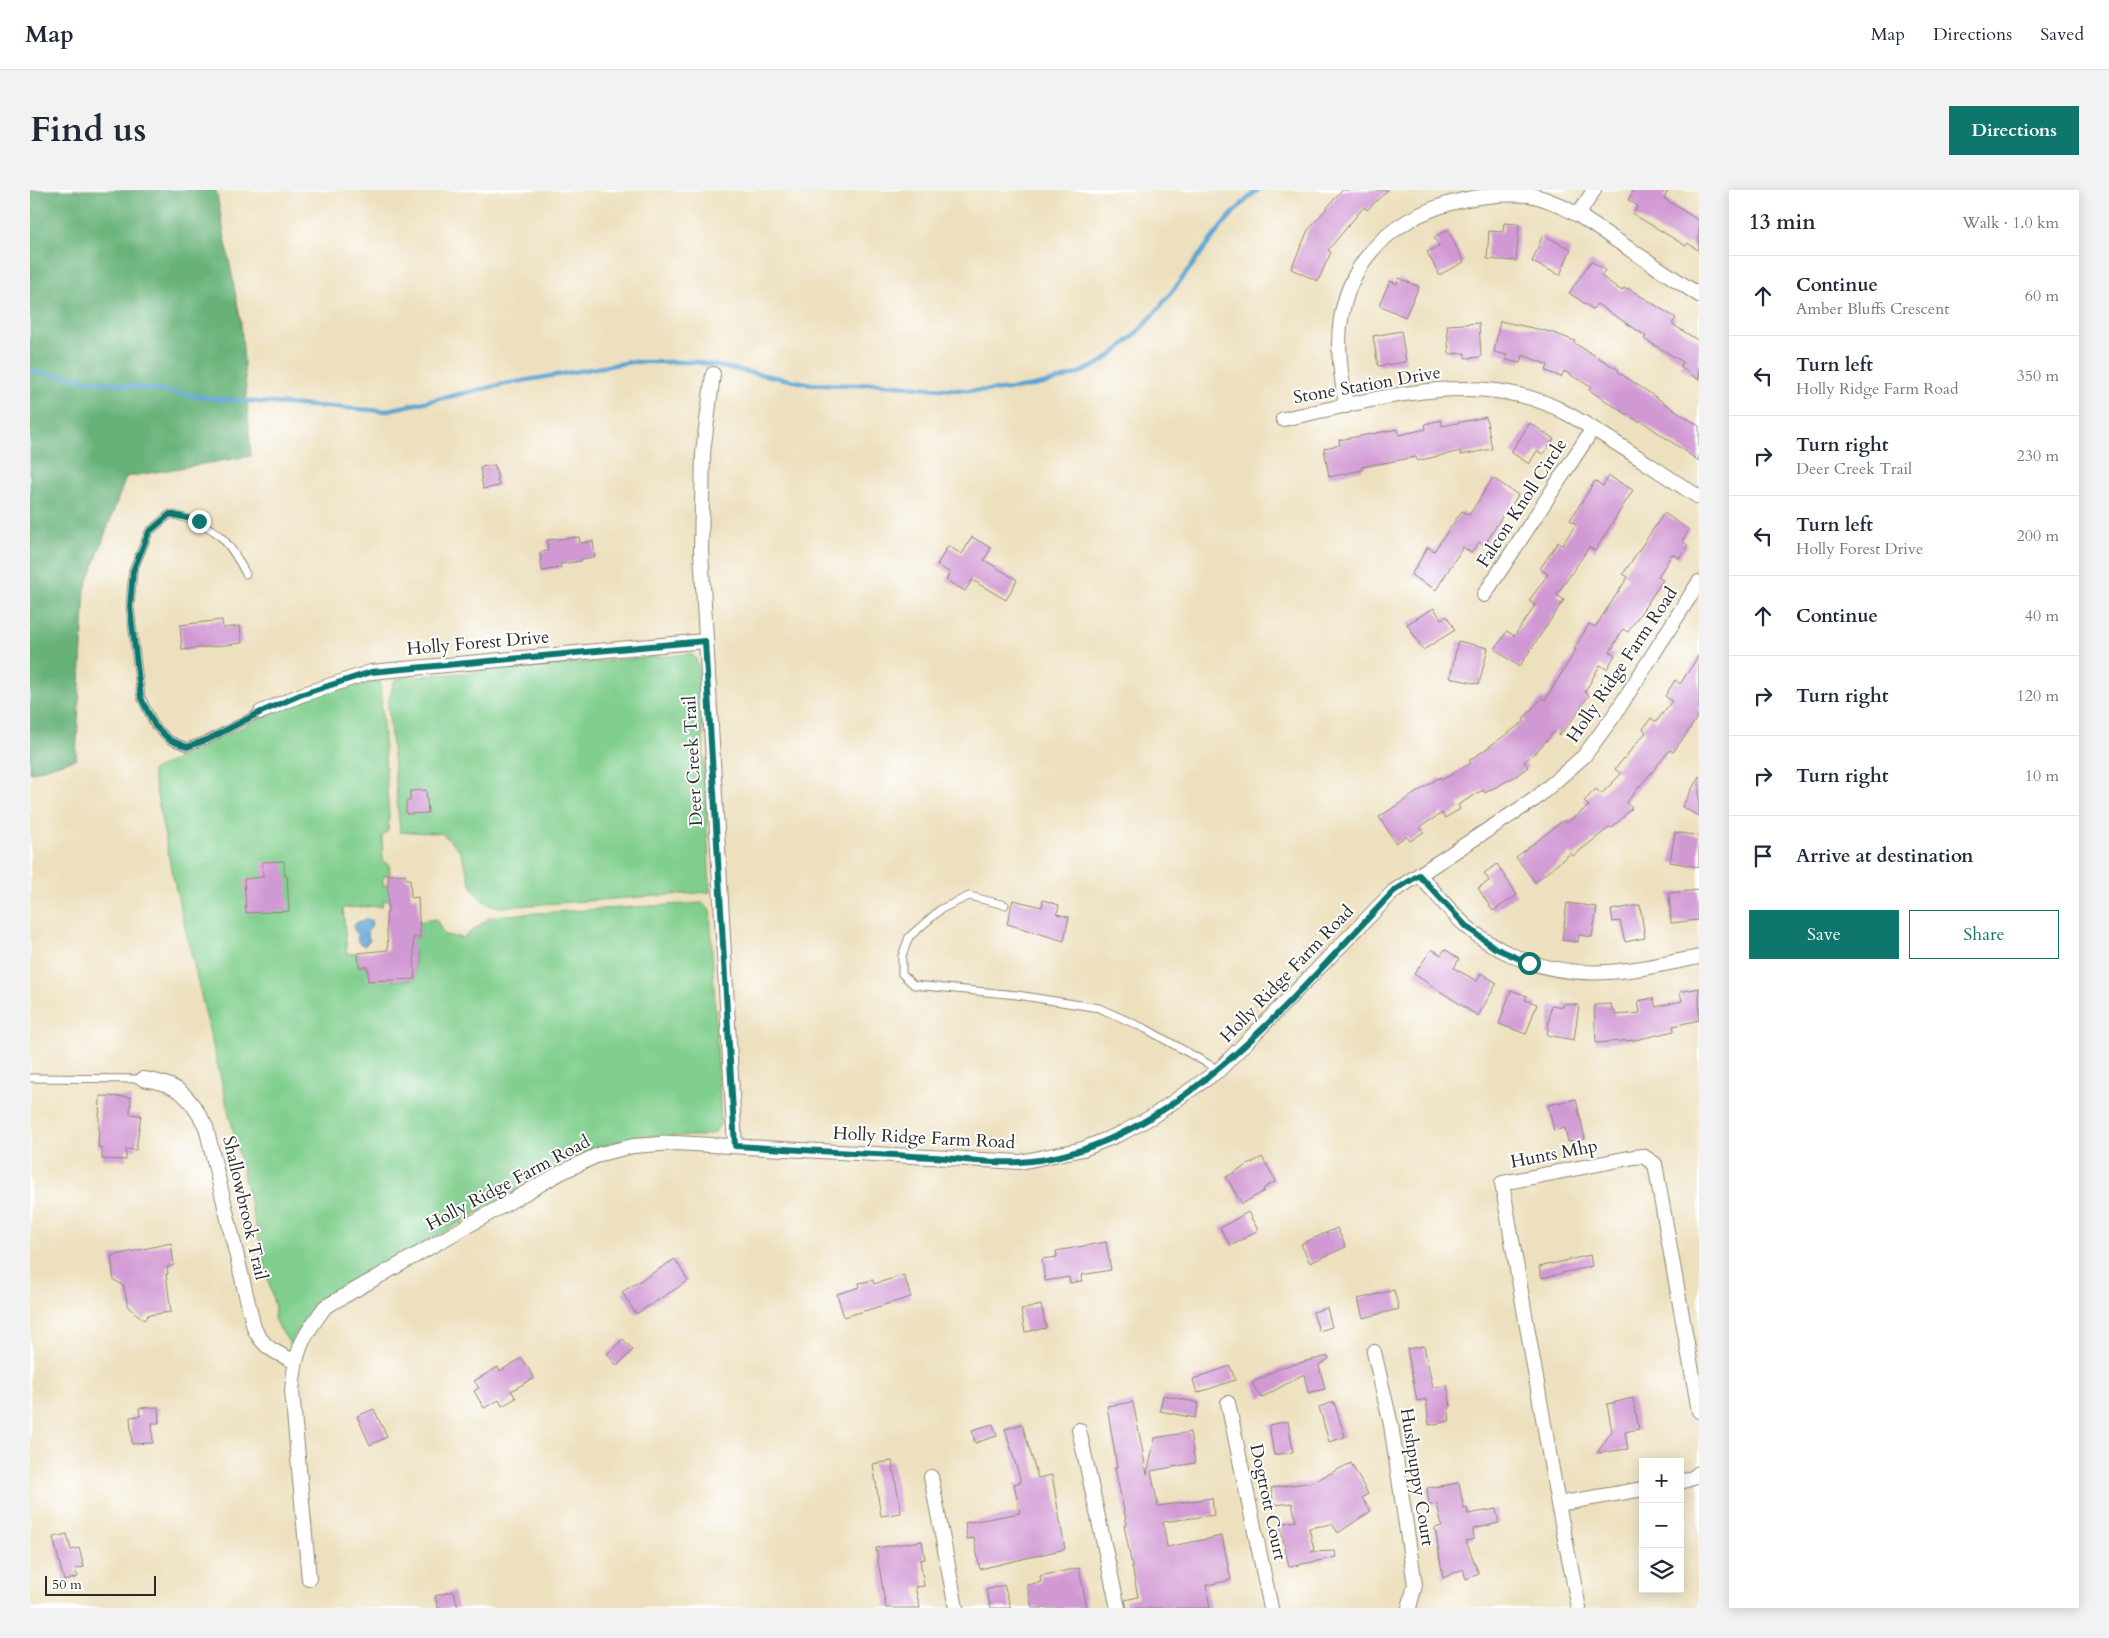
<!DOCTYPE html>
<meta charset="utf-8">
<style>
body{margin:0;font-family:Cardo,serif;background:#f2f2f3;color:#1f2937}
.controls{position:absolute;right:15px;bottom:15px;display:grid;overflow:hidden;border-radius:0px;box-shadow:0 2px 12px #0003}
.controls button{width:45px;height:45px;display:grid;place-items:center;padding:0;border:0;border-bottom:1px solid #e0e1e3;background:#fff;color:#1f2937;font:25px sans-serif}
.scale{position:absolute;left:15px;bottom:12px;width:111px;box-sizing:border-box;padding-left:5px;border:2px solid #2b2b2b;border-top:0;font-size:14px;line-height:18px;white-space:nowrap;color:#2b2b2b;-webkit-text-stroke:4px #fff;paint-order:stroke}
.stop{position:absolute;width:15px;height:15px;margin:-11px;border:4px solid #0f766e;border-radius:50%;background:#fff}
.stop.end{background:#0f766e;border-color:#fff;box-shadow:0 1px 5px #0008}
.list{margin:0;padding:0;list-style:none}
h2{display:flex;justify-content:space-between;align-items:center;height:65px;margin:0;padding:0 20px;font-size:21px}
h2 small{font-size:16px;font-weight:400;color:#747a83}
.list li{display:grid;grid-template-columns:32px 1fr auto;gap:15px;align-items:center;box-sizing:border-box;height:80px;padding:0 20px;border-top:1px solid #e0e1e3}
.list b{display:block;font-size:19px;white-space:nowrap}
.list p{margin:0;font-size:16px;white-space:nowrap;color:#747a83}
.list em{font-size:16px;font-style:normal;color:#747a83}
.actions{display:flex;gap:10px;padding:15px 20px}
.actions a{flex:1;padding:11px 0;border:1px solid #0f766e;border-radius:0px;text-align:center;font-size:18px;color:#0f766e}
.actions .main{background:#0f766e;color:#fff}
.icon{flex:none;width:28px;height:28px;fill:none;stroke:currentColor;stroke-width:2;stroke-linecap:round;stroke-linejoin:round}
.map{position:relative;flex:none;width:1669px;height:1418px;overflow:hidden;border-radius:0px}
header{display:flex;align-items:center;gap:30px;box-sizing:border-box;height:70px;padding:0 25px;background:#fff;border-bottom:1px solid #e0e1e3}
header strong{font-size:24px}
nav{display:flex;gap:28px;margin-inline-start:auto;font-size:18px}
.intro{display:flex;align-items:center;justify-content:space-between;box-sizing:border-box;height:120px;padding:0 30px}
h1{margin:0;font-size:35px}
.button{padding:12px 22px;border-radius:0px;background:#0f766e;color:#fff;font-size:18px;font-weight:700}
main{display:flex;gap:30px;padding:0 30px}
aside{flex:1;background:#fff;border-radius:0px;box-shadow:0 2px 12px #0003}
.map>svg:first-child{display:block}
.green{fill:#81cf8e;stroke:#567d5c}
.forest{fill:#68b279;stroke:#4a6e52}
.water{fill:#5ca4d3;stroke:#44687f}
.lines{fill:none;stroke-linecap:round;stroke-linejoin:round}
.stream{stroke:#5ca4d3;stroke-width:4.5}
.building{fill:#d199d4}
.service-casing{stroke:#8c8674;stroke-width:9}
.minor-casing{stroke:#8c8674;stroke-width:16}
.service{stroke:#fff;stroke-width:7}
.minor{stroke:#fff;stroke-width:14}
.route{stroke:#0f766e;stroke-width:6}
.labels{text-anchor:middle;dominant-baseline:central;stroke-width:4;stroke-linejoin:round;paint-order:stroke}
.street-label{font-size:18px;fill:#2b2b2b;stroke:#fff}
</style>
<header>
<strong>Map</strong>
<nav><a>Map</a><a>Directions</a><a>Saved</a></nav>
</header>
<div class="intro"><h1>Find us</h1><a class="button">Directions</a></div>
<main>
<div class="map">
<svg width="1669" height="1418" viewBox="0 0 1669 1418">
<rect width="100%" height="100%" fill="#fff"/>
<filter id="ink" filterUnits="userSpaceOnUse"><feTurbulence type="fractalNoise" baseFrequency=".02" numOctaves="2"/><feDisplacementMap in="SourceGraphic" scale="10" xChannelSelector="R" yChannelSelector="G"/><feConvolveMatrix kernelMatrix="1 2 1 2 8 2 1 2 1" color-interpolation-filters="sRGB"/></filter>
<filter id="wash" filterUnits="userSpaceOnUse"><feTurbulence type="fractalNoise" baseFrequency=".0096" numOctaves="4" result="noise"/><feDisplacementMap in="SourceGraphic" scale="20" xChannelSelector="R" yChannelSelector="G"/><feGaussianBlur stdDeviation="1.12" result="paint"/><feColorMatrix in="noise" values="0 0 0 0 0 0 0 0 0 0 0 0 0 0 0 0 0 1.4 0 .05"/><feComposite in="paint" operator="in"/></filter>
<g filter="url(#wash)">
<rect width="100%" height="100%" fill="#ede0be"/>
<!-- green -->
<g class="green">
<path d="M660,464L665,467L670,482L680,702L472,717C438,713 442,688 430,662C427,655 417,649 411,643L370,642L358,514L364,491L370,488Z"/>
<polygon points="350,491 359,628 358,641 352,646 353,672 359,674 360,685 353,686 353,695 360,695 360,710 353,711 352,716 313,718 317,764 328,763 329,777 338,777 339,791 362,787 362,791 385,789 384,760 379,747 390,747 389,731 406,729 414,745 433,748 459,728 474,725 672,713 680,720 691,933 685,942 672,946 624,946 582,953 544,967 308,1103 279,1123 260,1154 244,1129 245,1118 141,678 122,581 237,525 304,497"/>
</g>
<!-- forest -->
<polygon class="forest" points="0,0 186,0 211,133 221,266 96,287 55,399 46,569 0,583"/>
<!-- water -->
<polygon class="water" points="336,729 341,730 342,736 337,742 340,751 334,756 328,752 327,744 323,738 326,733"/>
<g class="lines">
<!-- stream -->
<path class="stream" d="M0,181L187,209L354,221L475,194L601,172H666L781,194L827,195L843,193C908,198 969,209 1031,189C1044,185 1058,180 1070,173C1097,156 1121,129 1140,104C1169,69 1192,28 1228,0"/>
</g>
<g id="blocks">
<!-- building -->
<g class="building">
<polygon points="1312,0 1358,0 1337,20 1334,17 1298,60 1301,62 1288,91 1261,79 1278,40"/>
<polygon points="1604,0 1639,0 1634,8 1669,31 1669,61 1658,53 1656,56 1603,24 1608,16 1598,10"/>
<polygon points="1474,33 1489,34 1486,71 1457,69 1459,41 1473,42"/>
<polygon points="1418,40 1434,72 1409,85 1397,62 1409,56 1404,47"/>
<polygon points="1513,45 1541,59 1530,85 1502,72"/>
<polygon points="1561,71 1575,80 1571,86 1592,101 1594,98 1597,100 1598,98 1646,128 1642,134 1669,151 1669,190 1650,177 1653,172 1614,149 1616,146 1567,114 1563,119 1539,103"/>
<polygon points="1369,88 1389,97 1375,127 1349,115 1360,91 1367,94"/>
<polygon points="1470,131 1521,142 1545,151 1544,153 1589,180 1588,182 1669,236 1669,271 1610,230 1609,232 1559,200 1561,197 1534,181 1531,187 1516,181 1518,175 1493,165 1491,173 1476,170 1477,165 1464,162"/>
<polygon points="1449,133 1451,167 1435,168 1435,163 1419,164 1417,135"/>
<polygon points="1371,141 1376,172 1348,176 1343,146"/>
<polygon points="1456,227 1462,259 1431,265 1430,261 1387,271 1386,267 1332,277 1332,280 1299,287 1294,258 1310,255 1309,250 1368,239 1369,245 1396,239 1395,234 1411,230 1412,236"/>
<polygon points="1500,233 1524,249 1513,264 1507,261 1499,274 1481,262"/>
<polygon points="465,275 469,296 453,299 450,277"/>
<polygon points="1579,286 1603,300 1565,361 1559,357 1527,405 1534,410 1489,477 1465,459 1477,441 1484,446 1499,425 1505,415 1499,411 1518,384 1510,379 1528,352 1532,355 1546,334 1540,330 1565,291 1573,296"/>
<polygon points="1463,288 1488,305 1480,318 1478,317 1454,356 1449,352 1441,363 1433,357 1406,400 1381,385 1398,357 1404,361 1432,321 1439,325"/>
<polygon points="1634,323 1659,340 1652,351 1658,355 1649,368 1642,364 1628,387 1633,390 1598,442 1593,439 1580,462 1585,465 1577,479 1570,475 1555,502 1559,505 1543,529 1529,545 1525,541 1507,561 1494,572 1498,577 1486,586 1455,603 1453,600 1428,615 1430,619 1415,628 1412,623 1390,637 1394,642 1380,651 1376,646 1366,653 1349,627 1410,587 1412,590 1441,573 1439,571 1495,531 1493,529 1512,508 1515,510 1546,460 1544,459 1559,434 1565,437 1598,387 1593,384"/>
<polygon points="549,347 550,353 563,351 565,367 551,369 551,371 530,374 531,378 512,381 510,362 518,361 517,350"/>
<polygon points="942,347 961,358 954,370 987,390 976,410 942,390 935,401 916,390 920,383 907,375 918,356 932,364"/>
<polygon points="1404,418 1411,429 1417,426 1425,440 1393,460 1377,434"/>
<polygon points="192,430 193,438 210,436 212,453 152,460 150,435"/>
<polygon points="1428,451 1458,458 1449,494 1420,488"/>
<polygon points="1669,465 1669,524 1660,539 1643,562 1640,560 1596,613 1602,618 1582,638 1580,637 1543,666 1541,663 1505,692 1486,667 1534,630 1536,633 1559,616 1554,611 1566,599 1571,604 1591,584 1585,579 1616,542 1613,539 1621,528 1626,532 1642,511 1635,506 1645,490 1650,494"/>
<polygon points="1669,586 1669,626 1652,617"/>
<polygon points="396,600 398,623 376,624 376,611 380,611 380,601"/>
<polygon points="1645,642 1669,646 1669,677 1640,672"/>
<polygon points="254,671 255,686 257,686 259,721 216,723 214,689 233,687 232,672"/>
<polygon points="1467,674 1487,705 1463,721 1448,698 1459,691 1454,683"/>
<polygon points="375,684 376,689 380,689 381,708 388,707 390,747 383,747 385,789 338,791 338,777 329,777 328,763 358,760 356,723 358,723 358,685"/>
<polygon points="1669,700 1668,730 1641,733 1639,703"/>
<polygon points="983,710 1012,717 1013,710 1029,715 1027,724 1039,727 1034,751 977,734"/>
<polygon points="1537,713 1567,717 1562,747 1549,745 1548,752 1532,750"/>
<polygon points="1610,715 1615,748 1595,752 1590,731 1583,732 1581,720"/>
<polygon points="1402,759 1411,765 1415,759 1429,769 1424,778 1447,791 1451,783 1467,793 1448,826 1384,784"/>
<polygon points="1669,798 1669,830 1643,836 1644,841 1605,850 1566,853 1564,815 1581,814 1582,821 1585,821 1585,825 1610,823 1608,811 1623,808 1626,817 1652,811 1650,802"/>
<polygon points="1481,800 1497,806 1495,810 1507,814 1496,844 1469,834"/>
<polygon points="1534,813 1549,815 1544,850 1517,845 1521,815 1533,817"/>
<polygon points="70,906 101,907 100,924 111,925 106,960 96,959 96,970 72,969 72,957 68,957"/>
<polygon points="1546,909 1555,949 1538,952 1535,938 1524,941 1518,915"/>
<polygon points="1232,967 1246,991 1233,999 1234,1001 1212,1014 1196,987"/>
<polygon points="1218,1022 1228,1040 1201,1056 1190,1038"/>
<polygon points="1307,1038 1316,1057 1280,1073 1271,1054"/>
<polygon points="1076,1052 1081,1080 1051,1085 1052,1091 1040,1093 1039,1087 1015,1091 1012,1069 1027,1067 1026,1061"/>
<polygon points="141,1053 144,1075 137,1077 138,1084 136,1084 141,1122 118,1125 114,1130 98,1117 94,1096 84,1090 81,1066"/>
<polygon points="1560,1065 1562,1076 1512,1088 1509,1077"/>
<polygon points="645,1069 658,1091 606,1124 592,1102"/>
<polygon points="874,1085 881,1107 814,1127 807,1104 830,1097 829,1093 843,1090 844,1094"/>
<polygon points="1364,1100 1369,1119 1333,1128 1328,1109"/>
<polygon points="1011,1115 1016,1138 995,1142 991,1120"/>
<polygon points="1297,1118 1302,1137 1289,1141 1283,1122"/>
<polygon points="593,1149 603,1160 587,1176 577,1164"/>
<polygon points="1394,1156 1403,1198 1417,1195 1421,1216 1418,1217 1420,1231 1399,1235 1396,1209 1387,1211 1377,1159"/>
<polygon points="1298,1166 1299,1169 1289,1175 1295,1199 1278,1203 1274,1184 1231,1208 1222,1193 1252,1177"/>
<polygon points="492,1168 504,1188 481,1201 486,1208 472,1216 469,1210 454,1218 444,1201 449,1198 444,1191 468,1177 470,1181"/>
<polygon points="1200,1176 1205,1190 1167,1203 1163,1189"/>
<polygon points="1133,1205 1169,1213 1165,1228 1130,1221"/>
<polygon points="1603,1208 1609,1239 1595,1242 1598,1259 1567,1263 1582,1241 1577,1214"/>
<polygon points="1103,1212 1117,1284 1125,1248 1160,1242 1165,1273 1121,1281 1128,1316 1182,1308 1184,1325 1133,1332 1137,1357 1192,1346 1201,1390 1176,1395 1180,1418 1097,1418 1095,1410 1108,1407 1094,1335 1097,1335 1085,1278 1087,1277 1077,1216"/>
<polygon points="1304,1212 1315,1247 1299,1252 1289,1217"/>
<polygon points="128,1217 129,1233 122,1233 123,1253 102,1254 100,1227 110,1226 109,1218"/>
<polygon points="344,1219 357,1247 340,1255 327,1226"/>
<polygon points="1258,1231 1263,1262 1244,1265 1239,1235"/>
<polygon points="963,1234 967,1246 945,1253 942,1240"/>
<polygon points="992,1234 1008,1288 1022,1285 1035,1359 950,1379 944,1348 937,1349 935,1333 990,1323 984,1294 991,1292 975,1239"/>
<polygon points="862,1271 871,1323 851,1326 843,1274"/>
<polygon points="1321,1273 1338,1304 1332,1308 1341,1321 1308,1343 1302,1334 1279,1338 1284,1360 1281,1362 1305,1361 1306,1367 1259,1377 1250,1334 1266,1331 1262,1313 1244,1315 1241,1298 1283,1292"/>
<polygon points="1429,1293 1434,1319 1437,1318 1438,1324 1466,1319 1469,1333 1443,1339 1444,1349 1436,1351 1449,1384 1436,1389 1433,1379 1413,1388 1405,1338 1412,1336 1407,1314 1399,1315 1397,1298"/>
<polygon points="37,1344 41,1360 49,1358 54,1377 45,1379 48,1387 34,1391 23,1347"/>
<polygon points="892,1351 895,1369 890,1370 894,1396 885,1397 890,1418 856,1418 846,1358"/>
<polygon points="1049,1378 1057,1418 1002,1418 997,1395 1011,1392 1010,1386"/>
<polygon points="974,1395 981,1418 961,1418 956,1400"/>
<polygon points="424,1401 428,1418 408,1418 405,1406"/>
</g>
</g>
</g>
<g filter="url(#ink)">
<use href="#blocks" fill-opacity="0" stroke="#8c8674" stroke-width="1"/>
<g class="lines">
<defs>
<g id="service">
<path d="M216,384C195,344 184,335 140,324L119,342L103,381L100,417L111,507L125,536L140,550L157,557L179,549L231,522"/>
<polyline points="975,715 939,706 911,719 879,747 872,766 872,784 884,795 987,805 1069,818 1116,839 1189,880"/>
<polyline points="0,888 113,889"/>
</g>
<g id="minor">
<polyline points="1548,25 1564,0"/>
<polyline points="683,184 673,262 671,361 705,956"/>
<path d="M1316,216C1312,189 1306,157 1311,129C1325,39 1411,0 1499,5C1517,8 1533,17 1548,25L1669,105"/>
<path d="M1253,229C1344,211 1451,174 1538,224C1583,249 1626,280 1669,307"/>
<polyline points="1454,405 1562,240"/>
<polyline points="231,522 271,505 341,482 675,451"/>
<path d="M1389,685C1404,701 1419,720 1435,735C1450,749 1468,759 1486,767C1550,794 1605,780 1669,767"/>
<path d="M113,889C149,894 159,905 176,937L224,1138C233,1157 244,1162 264,1171"/>
<polyline points="1344,1162 1361,1235 1385,1395 1379,1418"/>
<polyline points="1198,1213 1241,1418"/>
<polyline points="1049,1240 1088,1418"/>
<polyline points="901,1287 926,1418"/>
<polyline points="1650,1292 1663,1288 1669,1283"/>
<polyline points="1528,1314 1613,1299"/>
<path d="M279,1389L262,1201C265,1161 271,1149 295,1117L530,983L570,964L603,956L645,953L990,972L1053,959L1092,943L1123,926L1189,880L1364,701L1505,609L1554,566L1585,524L1669,392"/>
<polyline points="1549,1418 1528,1314 1472,993 1604,967 1613,966 1625,974 1669,1221"/>
</g>
</defs>
<!-- service casing -->
<use href="#service" class="service-casing"/>
<!-- minor casing -->
<use href="#minor" class="minor-casing"/>
<!-- service -->
<use href="#service" class="service"/>
<!-- minor -->
<use href="#minor" class="minor"/>
</g>
</g>
<g class="lines" filter="url(#ink)">
<!-- route -->
<path class="route" d="M169,331L140,324L119,342L103,381L100,417L111,508L125,536L140,550L157,557L179,549L231,522L270,505L341,482L675,451L705,956C771,960 837,964 903,967C931,969 962,974 990,972C1143,962 1265,803 1364,701L1389,685L1436,736L1465,758L1499,773"/>
</g>
<g class="labels">
<!-- street labels -->
<g class="street-label">
<text transform="translate(1337 195) rotate(-10)">Stone Station Drive</text>
<text transform="translate(1492 313) rotate(-57)">Falcon Knoll Circle</text>
<text transform="translate(448 453) rotate(-5)">Holly Forest Drive</text>
<text transform="translate(1592 475) rotate(-56)">Holly Ridge Farm Road</text>
<text transform="translate(663 571) rotate(-93)">Deer Creek Trail</text>
<text transform="translate(1257 784) rotate(-46)">Holly Ridge Farm Road</text>
<text transform="translate(894 948) rotate(3)">Holly Ridge Farm Road</text>
<text transform="translate(1524 964) rotate(-11)">Hunts Mhp</text>
<text transform="translate(478 993) rotate(-28)">Holly Ridge Farm Road</text>
<text transform="translate(215 1018) rotate(77)">Shallowbrook Trail</text>
<text transform="translate(1387 1287) rotate(81)">Hushpuppy Court</text>
<text transform="translate(1238 1312) rotate(78)">Dogtrott Court</text>
</g>
</g>
</svg>
<div class="controls">
<button>+</button>
<button>−</button>
<button><svg class="icon" aria-label="layers" viewBox="0 0 24 24"><path d="M12 4l9 5-9 5-9-5zM3 14l9 5 9-5"/></svg></button>
</div>
<div class="scale">50 m</div>
<div class="stop" style="left:1499px;top:773px"></div>
<div class="stop end" style="left:169px;top:331px"></div>
</div>
<aside>
<h2>13 min<small>Walk · 1.0 km</small></h2>
<ul class="list">
<li><svg class="icon" aria-label="ahead" viewBox="0 0 24 24"><path d="M12 20V5M6 11l6-6 6 6"/></svg><div><b>Continue</b><p>Amber Bluffs Crescent</p></div><em>60 m</em></li>
<li><svg class="icon" aria-label="left" viewBox="0 0 24 24"><path d="M17 20v-9H6M10 6l-5 5 5 5"/></svg><div><b>Turn left</b><p>Holly Ridge Farm Road</p></div><em>350 m</em></li>
<li><svg class="icon" aria-label="right" viewBox="0 0 24 24"><path d="M7 20v-9h11M14 6l5 5-5 5"/></svg><div><b>Turn right</b><p>Deer Creek Trail</p></div><em>230 m</em></li>
<li><svg class="icon" aria-label="left" viewBox="0 0 24 24"><path d="M17 20v-9H6M10 6l-5 5 5 5"/></svg><div><b>Turn left</b><p>Holly Forest Drive</p></div><em>200 m</em></li>
<li><svg class="icon" aria-label="ahead" viewBox="0 0 24 24"><path d="M12 20V5M6 11l6-6 6 6"/></svg><div><b>Continue</b></div><em>40 m</em></li>
<li><svg class="icon" aria-label="right" viewBox="0 0 24 24"><path d="M7 20v-9h11M14 6l5 5-5 5"/></svg><div><b>Turn right</b></div><em>120 m</em></li>
<li><svg class="icon" aria-label="right" viewBox="0 0 24 24"><path d="M7 20v-9h11M14 6l5 5-5 5"/></svg><div><b>Turn right</b></div><em>10 m</em></li>
<li><svg class="icon" aria-label="arrive" viewBox="0 0 24 24"><path d="M6 21V4h12l-3 4 3 4H6"/></svg><div><b>Arrive at destination</b></div></li>
</ul>
<div class="actions"><a class="main">Save</a><a>Share</a></div>
</aside>
</main>
